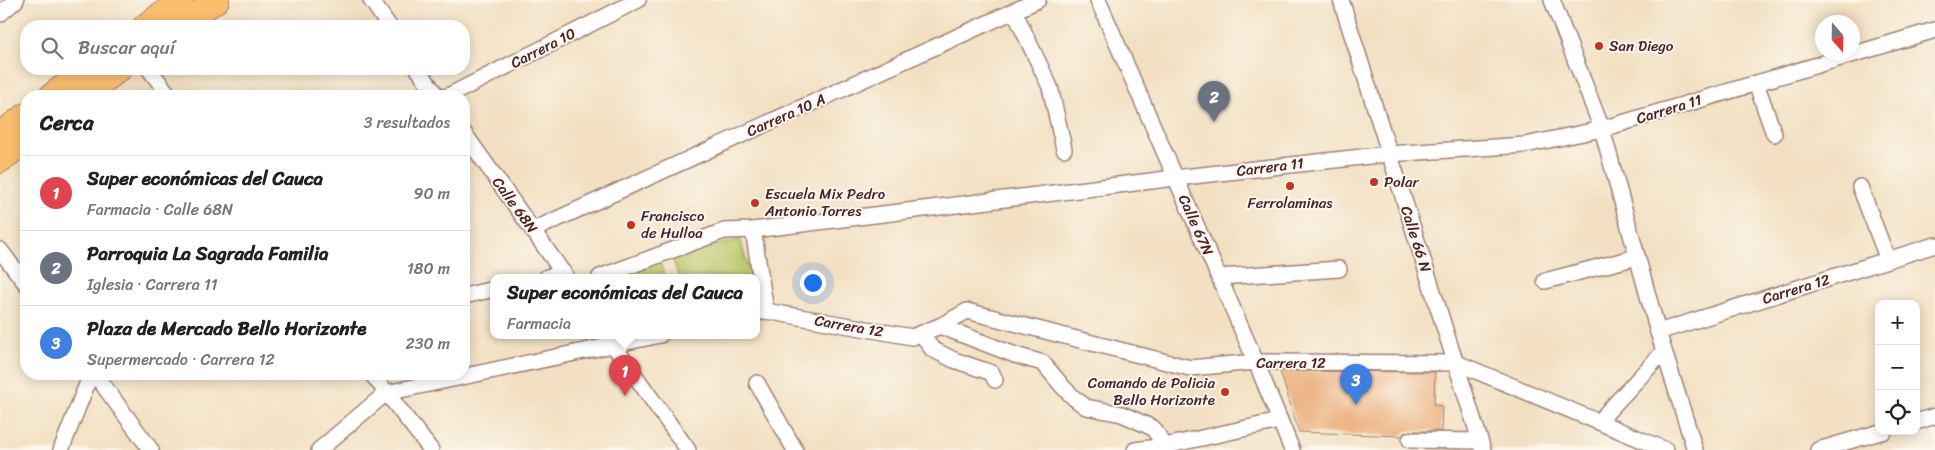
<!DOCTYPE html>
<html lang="es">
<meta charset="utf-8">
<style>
body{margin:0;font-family:Sriracha,sans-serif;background:#f2f2f2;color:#222}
.controls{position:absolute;right:15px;bottom:15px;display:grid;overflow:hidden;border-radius:10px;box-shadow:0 2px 12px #0003}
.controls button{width:45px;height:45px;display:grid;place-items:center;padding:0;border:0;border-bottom:1px solid #e0e0e0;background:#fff;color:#222;font:25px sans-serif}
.compass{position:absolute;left:1815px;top:15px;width:45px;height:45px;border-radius:50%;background:#fff;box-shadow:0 2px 12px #0003;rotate:160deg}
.you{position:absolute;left:812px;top:282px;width:18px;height:18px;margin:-12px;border:4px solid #fff;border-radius:50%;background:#1a73e8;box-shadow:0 0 0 8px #1a73e833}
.badge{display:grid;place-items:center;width:32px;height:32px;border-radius:50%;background:#b45309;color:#fff;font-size:16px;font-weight:700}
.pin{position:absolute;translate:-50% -41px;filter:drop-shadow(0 1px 2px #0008)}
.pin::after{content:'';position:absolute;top:26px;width:18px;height:15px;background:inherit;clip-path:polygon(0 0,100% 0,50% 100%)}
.popup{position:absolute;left:490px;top:274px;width:270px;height:65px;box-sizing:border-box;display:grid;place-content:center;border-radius:10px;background:#fff;filter:drop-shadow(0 1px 4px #0005);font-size:16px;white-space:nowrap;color:#767676}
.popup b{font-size:19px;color:#222}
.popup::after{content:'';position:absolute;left:50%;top:100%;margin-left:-10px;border:10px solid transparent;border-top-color:#fff}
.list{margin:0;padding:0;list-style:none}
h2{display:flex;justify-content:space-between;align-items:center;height:65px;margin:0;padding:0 20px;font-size:21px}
h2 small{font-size:16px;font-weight:400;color:#767676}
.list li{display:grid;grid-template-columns:32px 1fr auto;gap:15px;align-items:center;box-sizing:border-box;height:75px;padding:0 20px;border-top:1px solid #e0e0e0}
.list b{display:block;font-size:19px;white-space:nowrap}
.list p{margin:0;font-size:16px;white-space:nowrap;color:#767676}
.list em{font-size:16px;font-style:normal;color:#767676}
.icon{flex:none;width:28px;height:28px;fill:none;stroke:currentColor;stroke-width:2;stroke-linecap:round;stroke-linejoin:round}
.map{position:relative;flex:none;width:1935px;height:450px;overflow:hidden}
.search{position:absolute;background:#fff;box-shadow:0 2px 12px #0003;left:20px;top:20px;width:450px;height:55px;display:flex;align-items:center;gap:12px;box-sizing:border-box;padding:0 18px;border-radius:20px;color:#767676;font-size:19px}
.panel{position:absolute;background:#fff;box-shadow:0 2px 12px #0003;left:20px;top:90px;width:450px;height:290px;border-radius:20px}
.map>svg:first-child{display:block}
.green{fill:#bcc96b;stroke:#83744b}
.building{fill:#e9a66d}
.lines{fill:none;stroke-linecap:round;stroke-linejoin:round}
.street-casing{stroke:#9e8076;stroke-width:18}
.primary-casing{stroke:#9e8076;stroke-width:26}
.street{stroke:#fff;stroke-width:15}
.primary{stroke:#fbbd6e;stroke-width:24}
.poi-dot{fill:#c8321e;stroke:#fbf7ec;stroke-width:2}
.labels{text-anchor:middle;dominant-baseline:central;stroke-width:4;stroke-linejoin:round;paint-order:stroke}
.poi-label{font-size:15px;fill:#4a1f2b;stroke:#fbf7ec;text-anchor:start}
.street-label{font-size:15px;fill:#4a1f2b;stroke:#fbf7ec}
</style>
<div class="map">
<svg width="1935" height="450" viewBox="0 0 1935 450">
<rect width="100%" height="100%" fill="#fbf7ec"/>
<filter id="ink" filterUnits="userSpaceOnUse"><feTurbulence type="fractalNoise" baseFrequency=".02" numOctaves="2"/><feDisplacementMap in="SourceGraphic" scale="10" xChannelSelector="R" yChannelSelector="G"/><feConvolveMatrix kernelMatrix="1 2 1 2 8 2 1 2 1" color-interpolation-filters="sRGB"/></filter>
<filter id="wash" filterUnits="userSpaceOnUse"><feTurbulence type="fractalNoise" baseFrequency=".0096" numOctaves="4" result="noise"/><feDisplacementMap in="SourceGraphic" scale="20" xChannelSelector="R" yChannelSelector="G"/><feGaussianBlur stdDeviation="1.12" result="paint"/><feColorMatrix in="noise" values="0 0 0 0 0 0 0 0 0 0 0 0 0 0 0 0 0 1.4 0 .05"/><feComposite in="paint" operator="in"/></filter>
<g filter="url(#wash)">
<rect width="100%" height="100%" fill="#f3e0c2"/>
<!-- green -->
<g class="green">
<polygon points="740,239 751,277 679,277 672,258"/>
<polygon points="658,259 666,277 617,277"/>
</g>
<g id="blocks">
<!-- building -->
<polygon class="building" points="1280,371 1435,372 1434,405 1442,406 1441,431 1410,431 1405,432 1402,436 1299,432"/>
</g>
</g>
<g filter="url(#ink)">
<use href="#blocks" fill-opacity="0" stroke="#9e8076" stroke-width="1"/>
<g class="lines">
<defs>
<g id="street">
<polyline points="371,0 389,26"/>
<polyline points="1098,0 1256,362 1292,450"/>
<polyline points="1341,0 1483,450"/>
<polyline points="1552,0 1602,129 1658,332 1695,450"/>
<polyline points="1014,11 1050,87 1064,149"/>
<polyline points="0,14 16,0"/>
<polyline points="149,69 170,96"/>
<polyline points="418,69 437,96"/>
<polyline points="1756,83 1774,134"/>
<polyline points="448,96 638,0"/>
<polyline points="464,133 566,277"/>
<polyline points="1860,187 1888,260"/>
<polyline points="533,230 1038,0"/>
<polyline points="753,230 766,311"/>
<polyline points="0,250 26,284"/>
<polyline points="547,277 564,273"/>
<polyline points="600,277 724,231 753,230 1175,178 1388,154 1525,145 1602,129 1935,30"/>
<polyline points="1219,277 1339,269"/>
<polyline points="1545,281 1637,257"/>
<polyline points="464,296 494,289"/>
<polyline points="756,313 766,311 912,337 940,326 967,311 1190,368 1256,362 1457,363 1666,450"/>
<polyline points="940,326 1015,355 1043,363 1063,387 1074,398 1086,407 1122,414 1153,428 1165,446"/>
<polyline points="1658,332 1935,245"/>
<polyline points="922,334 932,349 954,360 992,373 995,380"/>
<polyline points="606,335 688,450"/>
<polyline points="95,374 151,450"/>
<polyline points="372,374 431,450"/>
<polyline points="757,383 795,450"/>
<polyline points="1599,421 1664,351"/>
<polyline points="1916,422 1935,416"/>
<polyline points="1410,440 1480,441"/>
<polyline points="61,450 91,374"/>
<polyline points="319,450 386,393 660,335"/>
<polyline points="1135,450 1165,446 1279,421"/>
<polyline points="1818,450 1884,431"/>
</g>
<g id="primary">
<polyline points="145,26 181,0"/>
<polyline points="179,26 217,0"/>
<polyline points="51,96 87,69"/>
<polyline points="84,96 120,69"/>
<polyline points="0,134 26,115"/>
<polyline points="0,161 26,141"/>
</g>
</defs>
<!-- street casing -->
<use href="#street" class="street-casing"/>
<!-- primary casing -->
<use href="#primary" class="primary-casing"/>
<!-- street -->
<use href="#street" class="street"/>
<!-- primary -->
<use href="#primary" class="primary"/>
</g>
</g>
<!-- markers -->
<g class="poi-dot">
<circle cx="1599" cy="46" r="5"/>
<circle cx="1374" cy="182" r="5"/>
<circle cx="1290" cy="186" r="5"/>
<circle cx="755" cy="203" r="5"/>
<circle cx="631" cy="225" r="5"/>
<circle cx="1225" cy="392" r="5"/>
</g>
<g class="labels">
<!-- poi labels -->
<g class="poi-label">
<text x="1609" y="46">San Diego</text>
<text x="1384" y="182">Polar</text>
<text x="765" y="194">Escuela Mix Pedro<tspan x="765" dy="17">Antonio Torres</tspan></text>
<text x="1290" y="203" text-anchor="middle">Ferrolaminas</text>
<text x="641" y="216">Francisco<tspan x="641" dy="17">de Hulloa</tspan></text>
<text x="1215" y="383" text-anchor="end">Comando de Policia<tspan x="1215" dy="17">Bello Horizonte</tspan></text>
</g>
<!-- street labels -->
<g class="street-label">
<text transform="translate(543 48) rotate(-27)">Carrera 10</text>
<text transform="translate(1669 109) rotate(-17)">Carrera 11</text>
<text transform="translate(786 115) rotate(-24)">Carrera 10 A</text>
<text transform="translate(1270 167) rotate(-7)">Carrera 11</text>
<text transform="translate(515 205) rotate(54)">Calle 68N</text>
<text transform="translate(1196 225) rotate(66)">Calle 67N</text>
<text transform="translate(1416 239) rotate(72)">Calle 66 N</text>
<text transform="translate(1796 289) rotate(-17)">Carrera 12</text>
<text transform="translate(849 326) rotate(10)">Carrera 12</text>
<text x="1291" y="363">Carrera 12</text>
</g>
</g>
</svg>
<div class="controls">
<button>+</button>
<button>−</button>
<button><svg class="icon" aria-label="locate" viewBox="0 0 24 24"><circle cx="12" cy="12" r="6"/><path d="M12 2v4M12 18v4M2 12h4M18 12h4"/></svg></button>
</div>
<svg class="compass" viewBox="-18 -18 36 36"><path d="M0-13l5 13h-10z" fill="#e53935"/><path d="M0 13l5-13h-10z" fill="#767676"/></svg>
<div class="you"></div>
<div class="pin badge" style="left:625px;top:396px;background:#e0444e">1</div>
<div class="popup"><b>Super económicas del Cauca</b>Farmacia</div>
<div class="pin badge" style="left:1214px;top:122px;background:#6b7280">2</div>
<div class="pin badge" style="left:1356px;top:405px;background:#3f7fe0">3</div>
<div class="search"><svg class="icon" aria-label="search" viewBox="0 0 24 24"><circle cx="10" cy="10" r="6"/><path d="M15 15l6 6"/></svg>Buscar aquí</div>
<section class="panel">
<h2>Cerca<small>3 resultados</small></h2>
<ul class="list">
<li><span class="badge" style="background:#e0444e">1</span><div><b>Super económicas del Cauca</b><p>Farmacia · Calle 68N</p></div><em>90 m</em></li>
<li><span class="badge" style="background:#6b7280">2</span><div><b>Parroquia La Sagrada Familia</b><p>Iglesia · Carrera 11</p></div><em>180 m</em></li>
<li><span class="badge" style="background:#3f7fe0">3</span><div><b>Plaza de Mercado Bello Horizonte</b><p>Supermercado · Carrera 12</p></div><em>230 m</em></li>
</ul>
</section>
</div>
